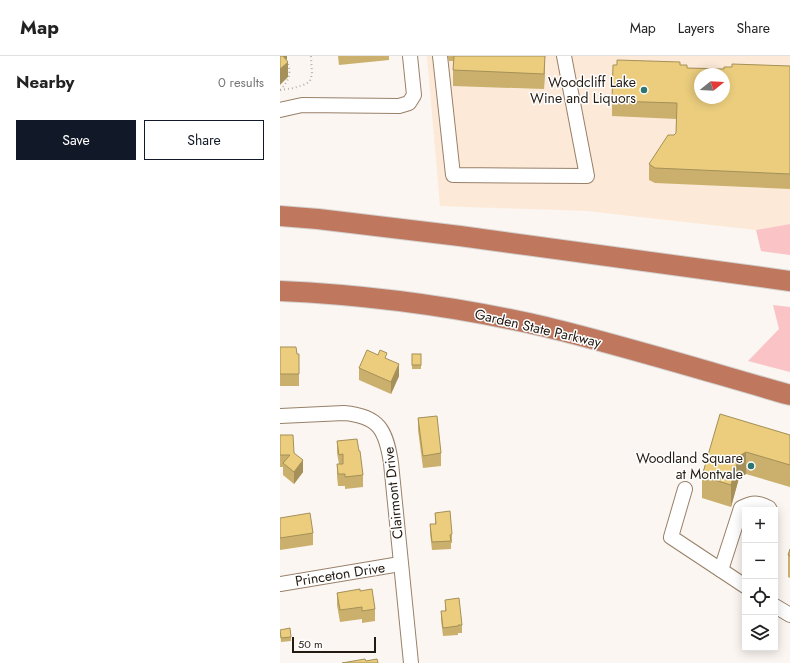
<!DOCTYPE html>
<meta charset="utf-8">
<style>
body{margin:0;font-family:Jost,sans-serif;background:#f6f6f6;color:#222}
.controls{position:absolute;right:12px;bottom:12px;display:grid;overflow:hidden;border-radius:0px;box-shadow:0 2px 10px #0003}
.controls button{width:36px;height:36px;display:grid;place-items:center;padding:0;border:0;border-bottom:1px solid #e0e0e0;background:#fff;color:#222;font:20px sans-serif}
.compass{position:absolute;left:414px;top:12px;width:36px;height:36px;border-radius:50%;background:#fff;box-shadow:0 2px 10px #0003;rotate:72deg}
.scale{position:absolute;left:12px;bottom:10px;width:84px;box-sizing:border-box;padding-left:4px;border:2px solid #231a11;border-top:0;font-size:11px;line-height:14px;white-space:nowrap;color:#231a11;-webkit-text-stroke:3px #fff;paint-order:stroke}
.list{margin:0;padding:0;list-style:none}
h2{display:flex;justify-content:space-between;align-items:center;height:52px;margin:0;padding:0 16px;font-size:17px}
h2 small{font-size:13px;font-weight:400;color:#767676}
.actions{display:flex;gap:8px;padding:12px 16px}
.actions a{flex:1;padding:9px 0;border:1px solid #111827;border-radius:0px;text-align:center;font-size:14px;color:#111827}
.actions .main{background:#111827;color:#fff}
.icon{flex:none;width:22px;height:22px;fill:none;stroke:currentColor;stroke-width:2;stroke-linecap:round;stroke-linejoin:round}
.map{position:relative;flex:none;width:510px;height:607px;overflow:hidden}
header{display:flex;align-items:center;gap:24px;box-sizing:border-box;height:56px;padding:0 20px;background:#fff;border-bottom:1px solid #e0e0e0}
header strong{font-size:19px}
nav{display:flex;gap:22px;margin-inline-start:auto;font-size:14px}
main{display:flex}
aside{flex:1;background:#fff}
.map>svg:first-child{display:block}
.built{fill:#fde9d7;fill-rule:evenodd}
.green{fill:#fac4c7}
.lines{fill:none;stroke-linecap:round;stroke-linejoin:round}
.minor-casing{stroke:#988069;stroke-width:16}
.highway-casing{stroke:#d3d1cf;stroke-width:22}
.path{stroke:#b6b0aa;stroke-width:2;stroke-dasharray:1 3;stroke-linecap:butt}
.minor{stroke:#fff;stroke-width:14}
.highway{stroke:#bf775e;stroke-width:20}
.wall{fill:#cab06c}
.shaded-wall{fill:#a49058}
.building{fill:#ebcd7d;stroke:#a49058;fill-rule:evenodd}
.poi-dot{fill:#2d7672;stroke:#fff;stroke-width:1.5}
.labels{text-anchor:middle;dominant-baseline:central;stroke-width:3;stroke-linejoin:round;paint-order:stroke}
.poi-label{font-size:14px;fill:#231a11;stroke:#fff;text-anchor:end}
.street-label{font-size:14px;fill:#231a11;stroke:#fff}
</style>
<header>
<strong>Map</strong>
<nav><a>Map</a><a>Layers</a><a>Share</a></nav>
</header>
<main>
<aside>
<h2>Nearby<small>0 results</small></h2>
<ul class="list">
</ul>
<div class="actions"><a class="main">Save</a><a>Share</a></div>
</aside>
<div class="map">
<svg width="510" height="607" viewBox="0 0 510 607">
<rect width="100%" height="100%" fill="#fbf6f1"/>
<!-- built -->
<path class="built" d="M147,0H510V168L476,174L307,155L160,150ZM420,18H444V42H420Z"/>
<!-- green -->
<g class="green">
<polygon points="510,168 510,199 481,195 476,174"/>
<polygon points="493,249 510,251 510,316 468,305 499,273"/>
</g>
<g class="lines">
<defs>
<g id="minor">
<polyline points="160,0 173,119 307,120 284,0"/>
<polyline points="0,54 22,49 119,50 129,47 134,39 130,0"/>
<path d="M0,360L64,357C99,360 106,374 111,407L131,607"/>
<polyline points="405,433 391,481 465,530"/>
<path d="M441,514L461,452C473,446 478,446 489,452L490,454"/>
<polyline points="0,528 120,508"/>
<polyline points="495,550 510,559"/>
</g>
<g id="highway">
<polyline points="0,160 38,163 180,180 510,225"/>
<path d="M0,235C89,239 179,251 266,271C348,291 429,316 510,339"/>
</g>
</defs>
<!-- minor casing -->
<use href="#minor" class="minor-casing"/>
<!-- highway casing -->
<use href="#highway" class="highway-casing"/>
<!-- path -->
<g class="path">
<polyline points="0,34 14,32 26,28 30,25 32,18 31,0"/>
<path d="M0,34C9,25 12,17 7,5"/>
</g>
<!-- minor -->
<use href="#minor" class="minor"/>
<!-- highway -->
<use href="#highway" class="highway"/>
</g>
<!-- wall -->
<g class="wall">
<polygon points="58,0 109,0 109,4 59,9"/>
<polygon points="168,0 265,0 264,33 173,30 173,5 168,5"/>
<polygon points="400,9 407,12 444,13 510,10 510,133 375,127 369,124 369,108 396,77 396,63 332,60 332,45"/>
<polygon points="0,291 17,298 19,318 19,330 0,330"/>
<rect x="132" y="298" width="9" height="15"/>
<polygon points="107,303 119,320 111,338 79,324 79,312"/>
<polygon points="440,358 510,379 510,431 466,418 459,422 451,451 422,442 422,420"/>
<polygon points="138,362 161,397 161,410 143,412 138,374"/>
<polygon points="0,379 14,397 23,416 14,428 3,419 3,411 0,411"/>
<polygon points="57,385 79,395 83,419 83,431 65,433 65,430 58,430 57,420 57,408 59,408 57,397"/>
<polygon points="155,457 172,478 172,487 171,487 171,493 152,494 150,477 150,468 155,468"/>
<polygon points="0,462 33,477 33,489 0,494"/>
<polygon points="510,493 510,522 508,521 508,499"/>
<polygon points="80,535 95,553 95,565 82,567 82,563 60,566 57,549 57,537"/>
<polygon points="165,544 182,569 182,577 178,577 178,579 163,580 161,564 161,555 165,555"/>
<polygon points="0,574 11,581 11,585 1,586"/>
</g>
<!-- shaded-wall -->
<g class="shaded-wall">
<polygon points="0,0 7,0 7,3 0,10"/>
<polygon points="265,0 265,7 264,33 264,18"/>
<polygon points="8,6 8,21 0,29 0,13"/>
<polygon points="119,308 119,320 111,338 111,326"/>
<polygon points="466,396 466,418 459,422 451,451 451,429 459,400"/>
<polygon points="23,404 23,416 14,428 14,416"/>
</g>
<!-- building -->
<g class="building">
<polygon points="0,0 3,0 8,6 0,13"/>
<polygon points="174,0 265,0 264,18 173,14"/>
<path d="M337,4L400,6V9H407V12L444,13V11H452V8L510,10V118L375,112L369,108L388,79H394L396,77L397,47L332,45L333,9H337ZM420,18H444V42H420Z"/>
<polygon points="0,291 16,291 17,298 19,298 19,318 0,318"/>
<polygon points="87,294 98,299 100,294 107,297 105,302 119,308 111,326 79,312"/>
<rect x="132" y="298" width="9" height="11"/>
<polygon points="440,358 510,379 510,409 466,396 459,400 451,429 422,420"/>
<polygon points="157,360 161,397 143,400 138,362"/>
<polygon points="0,379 13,379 14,397 23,404 14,416 3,407 10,399 0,399"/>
<polygon points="77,383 79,395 80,395 83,419 65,421 65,418 58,418 57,408 63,408 63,398 59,399 57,385"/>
<polygon points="170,455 172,478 170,479 171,485 152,486 150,468 156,468 155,457"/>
<polygon points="30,457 33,477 0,482 0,462"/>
<polygon points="510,493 510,500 508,499"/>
<polygon points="80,533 80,535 92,533 95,553 82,555 82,551 60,554 57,537"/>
<polygon points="179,542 182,569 178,569 178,570 163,572 161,555 166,555 165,544"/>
<polygon points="10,572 11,581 1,582 0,574"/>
<polygon points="85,603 86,605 97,603 98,607 62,607"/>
</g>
<!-- markers -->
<g class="poi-dot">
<circle cx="364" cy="34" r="4"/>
<circle cx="471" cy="410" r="4"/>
</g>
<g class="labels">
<!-- poi labels -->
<g class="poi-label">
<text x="356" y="26">Woodcliff Lake<tspan x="356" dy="16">Wine and Liquors</tspan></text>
<text x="463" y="402">Woodland Square<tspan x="463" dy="16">at Montvale</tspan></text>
</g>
<!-- street labels -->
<g class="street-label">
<text transform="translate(258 272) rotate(13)">Garden State Parkway</text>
<text transform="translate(113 437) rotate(-96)">Clairmont Drive</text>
<text transform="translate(60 518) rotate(-9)">Princeton Drive</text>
</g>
</g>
</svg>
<div class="controls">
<button>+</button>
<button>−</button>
<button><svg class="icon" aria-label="locate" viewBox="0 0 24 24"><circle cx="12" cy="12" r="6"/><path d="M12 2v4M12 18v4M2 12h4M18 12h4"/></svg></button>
<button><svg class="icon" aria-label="layers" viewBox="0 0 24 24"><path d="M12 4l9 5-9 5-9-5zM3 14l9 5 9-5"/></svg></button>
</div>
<svg class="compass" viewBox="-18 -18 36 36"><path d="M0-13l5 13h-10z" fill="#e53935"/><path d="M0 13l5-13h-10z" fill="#767676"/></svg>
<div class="scale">50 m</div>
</div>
</main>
